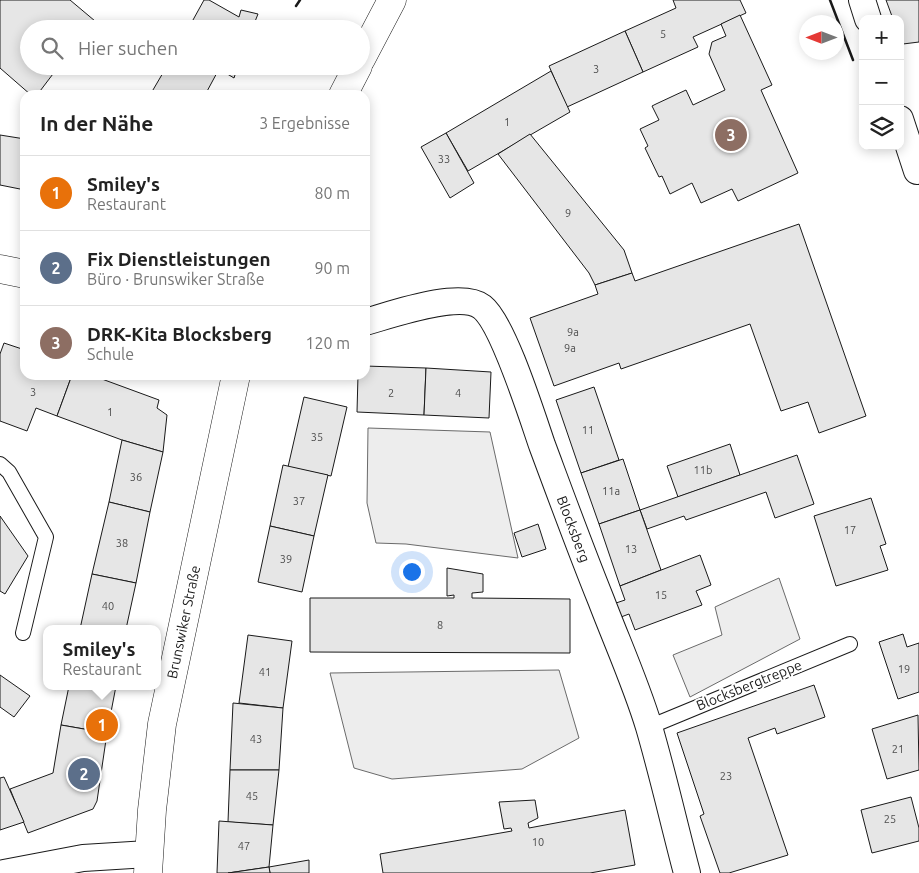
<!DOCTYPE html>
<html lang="de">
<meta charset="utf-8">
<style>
body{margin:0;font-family:Ubuntu,sans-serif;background:#f6f6f6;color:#222}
.controls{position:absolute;right:15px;top:15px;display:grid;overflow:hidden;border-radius:10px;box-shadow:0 2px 12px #0003}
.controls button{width:45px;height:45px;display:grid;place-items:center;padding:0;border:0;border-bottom:1px solid #e0e0e0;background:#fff;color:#222;font:25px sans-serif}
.compass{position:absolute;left:799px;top:15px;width:45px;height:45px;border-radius:50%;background:#fff;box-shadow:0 2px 12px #0003;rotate:270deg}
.you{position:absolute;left:411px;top:571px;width:18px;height:18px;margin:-12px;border:4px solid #fff;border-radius:50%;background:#1a73e8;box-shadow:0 0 0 8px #1a73e833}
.badge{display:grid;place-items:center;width:32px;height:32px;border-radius:50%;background:#b45309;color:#fff;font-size:16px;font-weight:700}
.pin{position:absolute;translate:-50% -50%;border:2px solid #fff;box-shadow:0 1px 5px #0006}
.popup{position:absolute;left:43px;top:625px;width:118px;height:65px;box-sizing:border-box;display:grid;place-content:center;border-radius:10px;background:#fff;filter:drop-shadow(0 1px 4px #0005);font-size:16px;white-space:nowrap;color:#767676}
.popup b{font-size:19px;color:#222}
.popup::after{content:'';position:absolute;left:50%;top:100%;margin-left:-10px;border:10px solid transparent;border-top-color:#fff}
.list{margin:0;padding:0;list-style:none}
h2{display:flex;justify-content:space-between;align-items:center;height:65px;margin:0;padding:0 20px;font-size:21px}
h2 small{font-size:16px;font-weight:400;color:#767676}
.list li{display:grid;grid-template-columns:32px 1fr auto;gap:15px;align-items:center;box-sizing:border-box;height:75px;padding:0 20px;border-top:1px solid #e0e0e0}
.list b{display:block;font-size:19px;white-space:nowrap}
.list p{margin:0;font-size:16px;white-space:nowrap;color:#767676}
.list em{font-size:16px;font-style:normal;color:#767676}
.icon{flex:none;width:28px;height:28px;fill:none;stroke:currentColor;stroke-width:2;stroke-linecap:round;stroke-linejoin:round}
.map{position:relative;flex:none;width:919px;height:873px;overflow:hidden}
.search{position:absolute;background:#fff;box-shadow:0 2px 12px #0003;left:20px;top:20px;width:350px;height:55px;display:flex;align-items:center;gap:12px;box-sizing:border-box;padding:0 18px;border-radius:28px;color:#767676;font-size:19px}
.panel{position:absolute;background:#fff;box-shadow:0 2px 12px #0003;left:20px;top:90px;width:350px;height:290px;border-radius:15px}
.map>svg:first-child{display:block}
.green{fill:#ededed;stroke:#6a6a6a}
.building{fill:#e6e6e6;stroke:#1a1a1a}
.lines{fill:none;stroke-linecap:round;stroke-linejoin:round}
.service-casing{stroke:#1a1a1a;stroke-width:16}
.minor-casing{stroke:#1a1a1a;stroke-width:28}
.tertiary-casing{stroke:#1a1a1a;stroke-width:29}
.secondary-casing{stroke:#1a1a1a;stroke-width:29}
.service{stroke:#fff;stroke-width:14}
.minor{stroke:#fff;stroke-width:26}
.tertiary{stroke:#fff;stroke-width:28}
.secondary{stroke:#fff;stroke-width:28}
.wall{stroke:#1a1a1a;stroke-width:2.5}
.labels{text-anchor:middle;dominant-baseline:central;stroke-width:4;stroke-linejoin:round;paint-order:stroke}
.number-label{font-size:11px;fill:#4d4d4d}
.street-label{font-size:14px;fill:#1a1a1a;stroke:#fff}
</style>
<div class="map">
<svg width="919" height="873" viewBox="0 0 919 873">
<rect width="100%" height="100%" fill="#fff"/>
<!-- green -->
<g class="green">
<polygon points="368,428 490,432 518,558 406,544 376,543 367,503"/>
<polygon points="779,578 800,639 690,697 673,655 722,635 715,607"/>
<polygon points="559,670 579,738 522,769 392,779 354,768 330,673"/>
</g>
<!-- building -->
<g class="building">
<polygon points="0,0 70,0 95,21 88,29 29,29 29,66 59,66 37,95 31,95 0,68"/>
<polygon points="204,0 209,0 239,17 241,10 258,14 252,29 188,29"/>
<polygon points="673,0 740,0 746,13 693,37 698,47 643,72 625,31 676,8"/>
<polygon points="886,0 919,0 919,42 903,44 900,38 900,19 893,19"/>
<polygon points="740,15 772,85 761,90 798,173 738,201 732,189 701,203 692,183 670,194 662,176 659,177 645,148 648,146 640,129 659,120 652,106 656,104 686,90 693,105 725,90 709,54 712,42 726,36 721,24"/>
<polygon points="625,31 643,72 567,107 549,66"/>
<polygon points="167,66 238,66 234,78 219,69 205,95 150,95"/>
<polygon points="551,71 570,112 468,171 446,133"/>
<polygon points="446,133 474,183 450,198 421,147"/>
<polygon points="530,134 624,250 632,273 595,285 589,273 498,154"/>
<polygon points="0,135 25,139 25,190 0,185"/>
<polygon points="799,224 866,416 819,433 808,402 781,411 750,324 621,369 619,363 554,386 530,318 598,294 595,285 632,273 635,281"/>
<polygon points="4,343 25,350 25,375 72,375 57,416 36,408 27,431 0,421 0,354"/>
<polygon points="365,366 426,368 424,415 357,412 358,375 365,375"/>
<polygon points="426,368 491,372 489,418 424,415"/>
<polygon points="72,375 91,375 159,400 157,408 167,415 163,452 122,440 57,416"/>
<polygon points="594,387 619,460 581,473 556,400"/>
<polygon points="304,397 347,407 331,476 288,467"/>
<polygon points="122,440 163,452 150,512 109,502"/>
<polygon points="730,444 740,475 678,497 667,466"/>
<polygon points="797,455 814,504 775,518 766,492 686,520 684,516 647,529 640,510"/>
<polygon points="623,459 640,510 599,524 581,473"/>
<polygon points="283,465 328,475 314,536 270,526"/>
<polygon points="871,498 886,544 880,546 888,570 836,586 814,516"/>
<polygon points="109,502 150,512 136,583 92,574"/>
<polygon points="640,510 661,570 620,586 599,524"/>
<polygon points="0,516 28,556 5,594 0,591"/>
<polygon points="538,524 546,549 522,557 514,533"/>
<polygon points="270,526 314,536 302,592 258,582"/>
<polygon points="700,555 711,585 696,591 702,605 635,630 629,614 621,617 616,603 625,600 620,586"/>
<polygon points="447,568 483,574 483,592 472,593 472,598 570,599 570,653 310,652 310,598 454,598 454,595 447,596"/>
<polygon points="92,574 136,583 126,629 80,629"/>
<polygon points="903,634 907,647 919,643 919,692 898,699 879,642"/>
<polygon points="248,635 292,641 283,708 239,703"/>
<polygon points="0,675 30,696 14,717 0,707"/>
<polygon points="814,685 825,717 777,734 775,728 748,738 788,855 729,873 720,873 700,816 704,814 677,733"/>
<polygon points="69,686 116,686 107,733 61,725"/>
<polygon points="233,703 283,708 279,770 230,770"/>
<polygon points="918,715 919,770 887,779 872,729"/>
<polygon points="61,725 107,733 97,801 93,809 28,833 10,789 53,773"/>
<polygon points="230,770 279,770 273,825 228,822"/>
<polygon points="4,777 24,822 0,830 0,778"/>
<polygon points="911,797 919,828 919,841 872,853 861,810"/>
<polygon points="535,800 538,818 528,823 529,828 625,810 635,865 590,873 383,873 380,854 512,831 511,828 504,829 499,802"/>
<polygon points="219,821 273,825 269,867 228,873 217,873"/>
<polygon points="309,860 309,873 270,873 269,867"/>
<polygon points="269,867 270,873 228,873"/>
</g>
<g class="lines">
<defs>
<g id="service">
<polyline points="0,464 9,472 46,537 23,633"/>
<polyline points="649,727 850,644"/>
</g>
<g id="minor">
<polyline points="862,0 868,19"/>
<polyline points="900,119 917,171"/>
<path id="s1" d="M365,322C391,315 460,290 482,307C503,323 532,416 542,445C561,496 580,548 601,600C617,642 636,684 649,727C663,775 674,824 687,873"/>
<polyline points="4,873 83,858 148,854"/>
</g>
<polyline id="tertiary" points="0,269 25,274"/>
<g id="secondary">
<polyline points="361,59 392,0"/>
<polyline points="343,95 358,66"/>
<path id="s2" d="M148,873L152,810L162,724L236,375"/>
</g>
</defs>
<!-- service casing -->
<use href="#service" class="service-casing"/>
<!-- minor casing -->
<use href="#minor" class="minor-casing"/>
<!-- tertiary casing -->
<use href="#tertiary" class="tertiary-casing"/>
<!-- secondary casing -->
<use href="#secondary" class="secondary-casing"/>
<!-- service -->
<use href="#service" class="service"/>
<!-- minor -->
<use href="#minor" class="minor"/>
<!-- tertiary -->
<use href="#tertiary" class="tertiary"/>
<!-- secondary -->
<use href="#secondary" class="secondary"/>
<!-- wall -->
<g class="wall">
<polyline points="830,0 853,60"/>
<polyline points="296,6 300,0"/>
</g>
</g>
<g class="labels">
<!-- number labels -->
<g class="number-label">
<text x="663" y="34">5</text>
<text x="596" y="69">3</text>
<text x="507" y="122">1</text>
<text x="444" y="159">33</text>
<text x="568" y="213">9</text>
<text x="573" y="332">9a</text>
<text x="570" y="348">9a</text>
<text x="33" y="392">3</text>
<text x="391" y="393">2</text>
<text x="458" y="393">4</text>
<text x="110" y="412">1</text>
<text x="588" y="430">11</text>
<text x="317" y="437">35</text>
<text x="703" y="470">11b</text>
<text x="136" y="477">36</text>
<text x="611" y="491">11a</text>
<text x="299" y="501">37</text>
<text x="850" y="530">17</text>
<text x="122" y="543">38</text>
<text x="631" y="549">13</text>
<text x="286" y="559">39</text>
<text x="661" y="595">15</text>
<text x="108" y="606">40</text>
<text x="440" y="625">8</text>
<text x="904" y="669">19</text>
<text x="265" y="672">41</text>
<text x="256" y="739">43</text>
<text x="898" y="749">21</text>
<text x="726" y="776">23</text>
<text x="252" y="796">45</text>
<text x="890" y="819">25</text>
<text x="538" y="842">10</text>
<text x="244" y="846">47</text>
</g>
<!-- street labels -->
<g class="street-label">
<text stroke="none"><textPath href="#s1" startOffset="362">Blocksberg</textPath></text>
<text stroke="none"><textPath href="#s2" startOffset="254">Brunswiker Straße</textPath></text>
<text transform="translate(749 685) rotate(-22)">Blocksbergtreppe</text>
</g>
</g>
</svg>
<div class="controls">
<button>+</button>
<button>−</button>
<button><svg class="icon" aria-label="layers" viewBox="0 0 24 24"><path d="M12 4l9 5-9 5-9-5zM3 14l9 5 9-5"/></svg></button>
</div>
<svg class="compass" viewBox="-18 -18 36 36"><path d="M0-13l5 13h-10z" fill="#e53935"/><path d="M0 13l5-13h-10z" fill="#767676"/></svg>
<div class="you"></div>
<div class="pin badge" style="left:102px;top:725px;background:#e8710a">1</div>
<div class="popup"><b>Smiley's</b>Restaurant</div>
<div class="pin badge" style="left:84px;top:774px;background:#5c6f8a">2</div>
<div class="pin badge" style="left:731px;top:135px;background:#8d6e63">3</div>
<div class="search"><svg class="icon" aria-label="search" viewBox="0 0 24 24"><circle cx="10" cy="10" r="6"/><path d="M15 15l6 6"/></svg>Hier suchen</div>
<section class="panel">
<h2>In der Nähe<small>3 Ergebnisse</small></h2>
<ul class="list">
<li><span class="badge" style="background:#e8710a">1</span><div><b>Smiley's</b><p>Restaurant</p></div><em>80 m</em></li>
<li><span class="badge" style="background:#5c6f8a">2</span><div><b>Fix Dienstleistungen</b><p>Büro · Brunswiker Straße</p></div><em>90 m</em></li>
<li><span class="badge" style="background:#8d6e63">3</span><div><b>DRK-Kita Blocksberg</b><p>Schule</p></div><em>120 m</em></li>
</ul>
</section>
</div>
